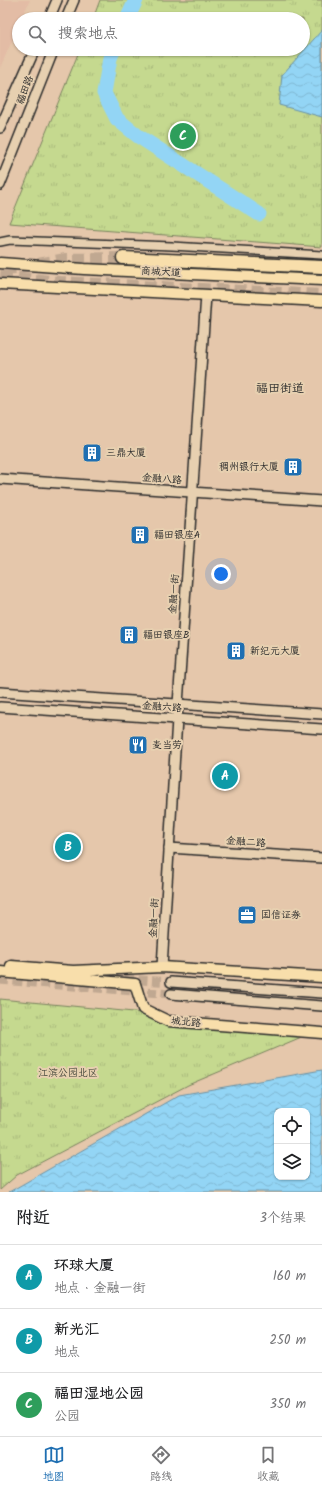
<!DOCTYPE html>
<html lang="zh">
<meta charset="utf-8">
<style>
body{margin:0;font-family:Kalam,"LXGW WenKai TC",sans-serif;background:#f2f2f2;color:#202124}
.controls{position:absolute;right:12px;bottom:12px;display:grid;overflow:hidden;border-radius:8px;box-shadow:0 1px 3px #0004}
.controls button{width:36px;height:36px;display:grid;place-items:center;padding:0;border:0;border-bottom:1px solid #e0e0e0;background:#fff;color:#202124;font:20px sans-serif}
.you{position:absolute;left:221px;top:574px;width:14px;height:14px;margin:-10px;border:3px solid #fff;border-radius:50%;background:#1a73e8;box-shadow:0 0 0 6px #1a73e833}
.badge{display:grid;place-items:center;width:26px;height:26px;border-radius:50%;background:#1f6fb2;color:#fff;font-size:13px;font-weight:700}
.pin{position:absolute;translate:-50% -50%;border:2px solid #fff;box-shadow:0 1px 4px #0006}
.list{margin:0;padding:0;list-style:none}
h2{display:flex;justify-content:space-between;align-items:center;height:52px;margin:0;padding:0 16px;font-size:17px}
h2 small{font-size:13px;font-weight:400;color:#757577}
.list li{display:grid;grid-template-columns:26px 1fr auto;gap:12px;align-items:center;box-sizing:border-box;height:64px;padding:0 16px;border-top:1px solid #e0e0e0}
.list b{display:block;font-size:15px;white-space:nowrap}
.list p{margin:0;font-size:13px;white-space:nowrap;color:#757577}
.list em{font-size:13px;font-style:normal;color:#757577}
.icon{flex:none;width:22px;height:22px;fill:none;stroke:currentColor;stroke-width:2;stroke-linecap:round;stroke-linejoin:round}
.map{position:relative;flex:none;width:322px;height:1192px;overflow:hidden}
.search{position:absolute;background:#fff;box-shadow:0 1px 3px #0004;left:12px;right:12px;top:12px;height:44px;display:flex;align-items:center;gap:10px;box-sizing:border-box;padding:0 14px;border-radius:22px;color:#757577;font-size:15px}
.sheet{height:244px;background:#fff}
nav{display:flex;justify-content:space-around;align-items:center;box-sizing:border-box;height:56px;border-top:1px solid #e0e0e0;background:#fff;font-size:11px;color:#757577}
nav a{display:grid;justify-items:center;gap:2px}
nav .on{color:#1f6fb2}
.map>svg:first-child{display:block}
.built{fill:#e3bca5}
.park{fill:url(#park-tufts);stroke:#78825d}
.water{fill:url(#water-waves);stroke:#6991a4;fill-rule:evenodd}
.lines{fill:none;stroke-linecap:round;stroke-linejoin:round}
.river{stroke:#93d5f5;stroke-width:15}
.secondary-tunnel{stroke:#c0a891;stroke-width:9;stroke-dasharray:9 4.5;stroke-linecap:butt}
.highway-tunnel{stroke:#c0a891;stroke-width:12;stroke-dasharray:12 6;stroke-linecap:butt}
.street-casing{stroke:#2b2b2b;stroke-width:10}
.secondary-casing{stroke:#2b2b2b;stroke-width:12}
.primary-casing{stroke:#2b2b2b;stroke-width:13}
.highway-casing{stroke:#2b2b2b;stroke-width:15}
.street{stroke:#e7d0b0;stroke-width:7}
.secondary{stroke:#e7d0b0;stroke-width:9}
.primary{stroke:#f8deab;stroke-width:10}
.highway{stroke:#f8deab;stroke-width:12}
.labels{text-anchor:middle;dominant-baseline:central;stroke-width:4;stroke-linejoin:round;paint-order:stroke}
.street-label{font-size:10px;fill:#2b2b2b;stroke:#e7d0b0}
.poi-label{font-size:10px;fill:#2b2b2b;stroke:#e7d0b0;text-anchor:start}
.park-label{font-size:10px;fill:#42453a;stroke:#e7d0b0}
.quarter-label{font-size:12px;fill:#2b2b2b;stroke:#e7d0b0}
</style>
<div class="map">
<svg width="322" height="1192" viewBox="0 0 322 1192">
<defs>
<pattern id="park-tufts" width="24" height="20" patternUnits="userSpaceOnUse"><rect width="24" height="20" fill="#c5d98f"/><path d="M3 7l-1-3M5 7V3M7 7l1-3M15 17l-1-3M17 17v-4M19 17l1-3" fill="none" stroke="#a9ba7c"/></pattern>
<pattern id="water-waves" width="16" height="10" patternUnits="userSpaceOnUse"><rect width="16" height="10" fill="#93d5f5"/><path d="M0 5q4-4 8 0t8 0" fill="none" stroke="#7fb7d2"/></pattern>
</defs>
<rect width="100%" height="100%" fill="#e5c7ab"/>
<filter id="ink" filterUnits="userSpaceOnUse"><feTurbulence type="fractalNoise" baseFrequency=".025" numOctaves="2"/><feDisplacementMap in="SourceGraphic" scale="8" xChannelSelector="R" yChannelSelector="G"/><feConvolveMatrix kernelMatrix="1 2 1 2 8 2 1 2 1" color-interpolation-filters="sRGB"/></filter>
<g filter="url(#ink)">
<!-- built -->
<polygon class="built" points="0,0 30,0 21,19 19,19 19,25 0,68"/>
<!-- park -->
<g class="park">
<polygon points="100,0 322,0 322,247 9,223 80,49 303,49 303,19 93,19"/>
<polygon points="0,999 318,1030 188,1085 17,1175 0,1190"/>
</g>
<!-- water -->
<g class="water">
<polygon points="322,30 322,117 279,105 282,75"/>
<path d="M322,1070V1192H9L179,1095ZM277,1111H307V1177H277Z"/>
</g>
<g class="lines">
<!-- river -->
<g class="river">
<polyline points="127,19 136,0"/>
<polyline points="114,49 110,58 104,93 117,119 138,136 259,214"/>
</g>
<!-- secondary-tunnel -->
<g class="secondary-tunnel">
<polyline points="125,979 171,982"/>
<polyline points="0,980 171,994"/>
</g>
<!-- highway-tunnel -->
<g class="highway-tunnel">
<polyline points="3,270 66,259 123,258"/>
<polyline points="0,276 60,282 322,295"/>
</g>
<defs>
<polyline id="street" points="0,242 10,240 172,246 322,255"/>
<g id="secondary">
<polyline points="49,19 57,0"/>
<polyline points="66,19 74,0"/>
<polyline points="0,128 35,49"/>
<polyline points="0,185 54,49"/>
<polyline points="0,479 322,501"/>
<polyline points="0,692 322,714"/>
<polyline points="0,707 322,729"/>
<polyline points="169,848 322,858"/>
<polyline points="162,967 177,719 206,295"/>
<polyline points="171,982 322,993"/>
<polyline points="171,994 322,1006"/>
</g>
<g id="primary">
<polyline points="0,263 84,269 322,280"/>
<polyline points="0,284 322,301"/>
<polyline points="11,966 73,971 162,967 322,977"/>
<polyline points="0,972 135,984 143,1009 168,1021 322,1033"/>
</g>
<polyline id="highway" points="123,258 322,267"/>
</defs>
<!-- street casing -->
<use href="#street" class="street-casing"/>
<!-- secondary casing -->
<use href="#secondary" class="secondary-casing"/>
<!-- primary casing -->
<use href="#primary" class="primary-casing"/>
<!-- highway casing -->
<use href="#highway" class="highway-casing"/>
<!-- street -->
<use href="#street" class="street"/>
<!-- secondary -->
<use href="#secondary" class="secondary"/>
<!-- primary -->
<use href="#primary" class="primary"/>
<!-- highway -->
<use href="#highway" class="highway"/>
</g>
</g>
<!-- icons -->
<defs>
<symbol id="building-square" viewBox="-11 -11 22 22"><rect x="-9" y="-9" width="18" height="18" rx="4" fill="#1f6fb2" stroke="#e7d0b0"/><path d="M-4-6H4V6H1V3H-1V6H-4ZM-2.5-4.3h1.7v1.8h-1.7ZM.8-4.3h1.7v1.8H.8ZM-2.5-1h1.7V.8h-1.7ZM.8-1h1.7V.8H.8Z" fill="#fff"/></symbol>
<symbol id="restaurant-square" viewBox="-11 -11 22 22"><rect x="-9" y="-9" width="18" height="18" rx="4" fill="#1f6fb2" stroke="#e7d0b0"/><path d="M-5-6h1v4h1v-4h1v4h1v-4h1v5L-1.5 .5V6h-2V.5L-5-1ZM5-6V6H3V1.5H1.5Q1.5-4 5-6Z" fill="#fff"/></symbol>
<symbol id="office-square" viewBox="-11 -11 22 22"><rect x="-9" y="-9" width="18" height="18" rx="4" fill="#1f6fb2" stroke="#e7d0b0"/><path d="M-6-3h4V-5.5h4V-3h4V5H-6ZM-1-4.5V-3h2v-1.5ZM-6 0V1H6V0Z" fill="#fff"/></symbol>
</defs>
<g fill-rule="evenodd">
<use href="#building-square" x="81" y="442" width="22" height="22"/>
<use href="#building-square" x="282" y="456" width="22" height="22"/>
<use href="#building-square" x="129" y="524" width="22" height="22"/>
<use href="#building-square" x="118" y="624" width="22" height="22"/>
<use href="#building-square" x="225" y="640" width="22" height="22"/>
<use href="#restaurant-square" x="127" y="734" width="22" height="22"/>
<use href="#office-square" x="236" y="904" width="22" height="22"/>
</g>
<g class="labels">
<!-- street labels -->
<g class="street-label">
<text transform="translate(25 90) rotate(-69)">福田路</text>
<text transform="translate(161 272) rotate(3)">商城大道</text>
<text transform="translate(162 479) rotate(4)">金融八路</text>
<text transform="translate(174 594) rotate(-86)">金融一街</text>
<text transform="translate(162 707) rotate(4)">金融六路</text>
<text transform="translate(246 842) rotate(4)">金融二路</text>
<text transform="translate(154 918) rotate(-87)">金融一街</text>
<text transform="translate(186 1022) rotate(5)">城北路</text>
</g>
<!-- poi labels -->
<g class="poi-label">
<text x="106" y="453">三鼎大厦</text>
<text x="279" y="467" text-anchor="end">稠州银行大厦</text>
<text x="154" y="535">福田银座A</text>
<text x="143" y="635">福田银座B</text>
<text x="250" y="651">新纪元大厦</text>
<text x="152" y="745">麦当劳</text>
<text x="261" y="915">国信证券</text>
</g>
<!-- park labels -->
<g class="park-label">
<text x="68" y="1073">江滨公园北区</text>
</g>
<!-- quarter labels -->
<g class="quarter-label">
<text x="280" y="388">福田街道</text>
</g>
</g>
</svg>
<div class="controls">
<button><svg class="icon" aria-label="locate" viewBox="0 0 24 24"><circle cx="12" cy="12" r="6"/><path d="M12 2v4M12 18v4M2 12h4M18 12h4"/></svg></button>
<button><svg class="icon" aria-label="layers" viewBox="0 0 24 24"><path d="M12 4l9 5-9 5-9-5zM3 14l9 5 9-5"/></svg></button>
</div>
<div class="you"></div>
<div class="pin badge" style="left:225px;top:776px;background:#0f9aa8">A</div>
<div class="pin badge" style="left:68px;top:847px;background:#0f9aa8">B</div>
<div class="pin badge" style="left:183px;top:136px;background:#2e9e5b">C</div>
<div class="search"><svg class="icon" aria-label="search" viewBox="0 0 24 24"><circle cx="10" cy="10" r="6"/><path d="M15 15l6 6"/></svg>搜索地点</div>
</div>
<section class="sheet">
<h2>附近<small>3个结果</small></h2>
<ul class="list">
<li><span class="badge" style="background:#0f9aa8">A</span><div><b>环球大厦</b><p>地点 · 金融一街</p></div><em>160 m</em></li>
<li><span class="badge" style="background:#0f9aa8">B</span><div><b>新光汇</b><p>地点</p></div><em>250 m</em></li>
<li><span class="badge" style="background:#2e9e5b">C</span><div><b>福田湿地公园</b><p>公园</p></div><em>350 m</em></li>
</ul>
</section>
<nav>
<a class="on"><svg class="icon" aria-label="map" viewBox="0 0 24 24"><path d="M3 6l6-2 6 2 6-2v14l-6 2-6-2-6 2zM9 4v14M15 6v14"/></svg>地图</a>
<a><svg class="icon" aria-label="directions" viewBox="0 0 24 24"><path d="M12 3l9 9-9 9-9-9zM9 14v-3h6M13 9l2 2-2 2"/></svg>路线</a>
<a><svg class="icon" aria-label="saved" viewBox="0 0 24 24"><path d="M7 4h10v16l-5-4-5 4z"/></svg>收藏</a>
</nav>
